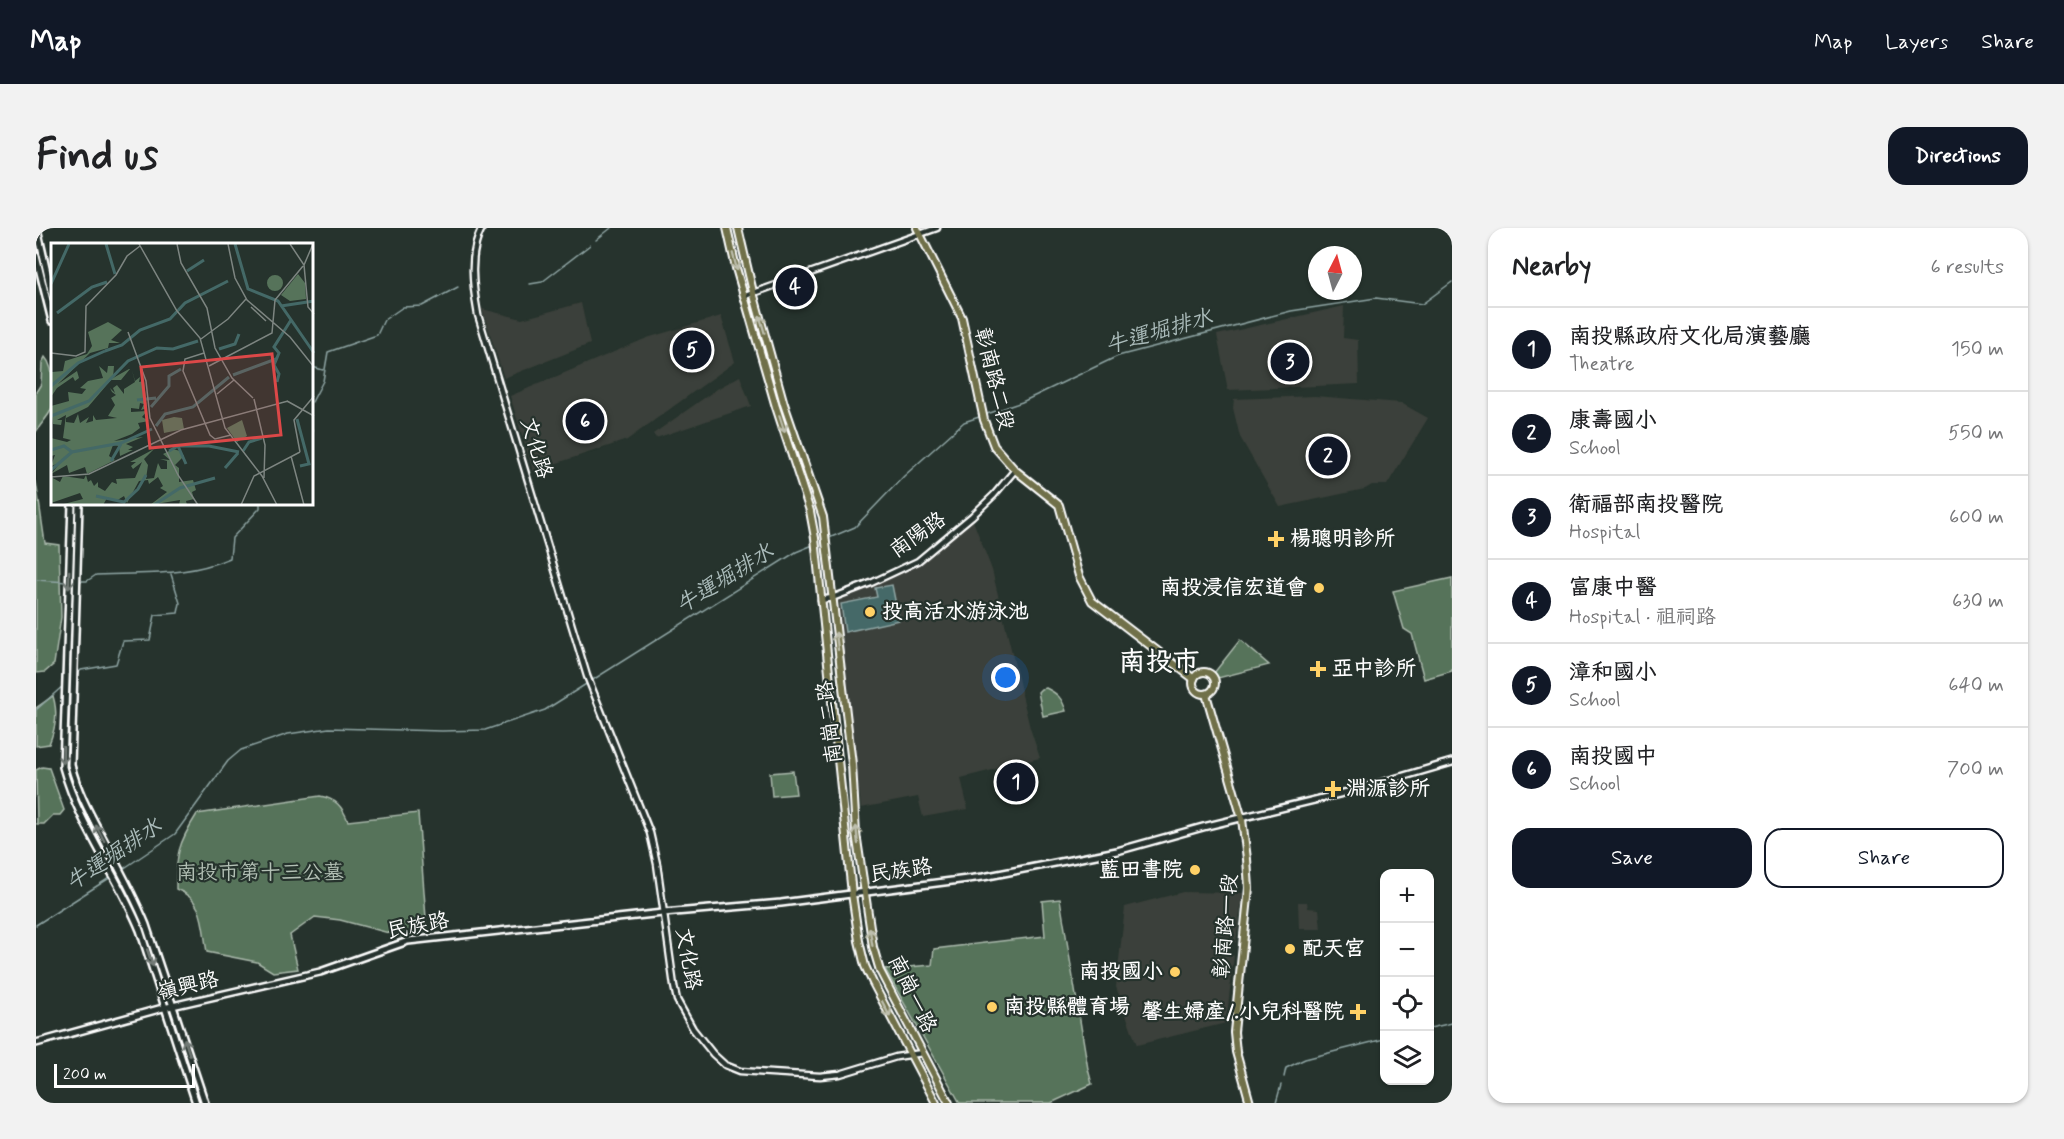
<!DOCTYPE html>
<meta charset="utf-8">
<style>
body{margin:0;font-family:Mynerve,"LXGW WenKai TC",sans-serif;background:#f2f2f2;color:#202124}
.controls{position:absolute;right:18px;bottom:18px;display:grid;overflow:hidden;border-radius:12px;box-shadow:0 2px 4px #0004}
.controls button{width:54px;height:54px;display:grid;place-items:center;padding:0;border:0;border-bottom:2px solid #e0e0e0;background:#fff;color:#202124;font:30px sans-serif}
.compass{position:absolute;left:1272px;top:18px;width:54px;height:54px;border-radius:50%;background:#fff;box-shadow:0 2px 4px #0004;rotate:6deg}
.scale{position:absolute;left:18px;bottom:15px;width:141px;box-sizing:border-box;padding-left:6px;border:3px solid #fff;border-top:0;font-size:16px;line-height:21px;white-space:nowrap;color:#fff;-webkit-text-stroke:4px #26332d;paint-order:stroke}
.you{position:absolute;left:970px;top:450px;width:21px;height:21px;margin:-15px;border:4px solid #fff;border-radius:50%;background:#1a73e8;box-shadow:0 0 0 9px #1a73e833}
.badge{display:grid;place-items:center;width:39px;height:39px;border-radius:50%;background:#111827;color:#fff;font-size:20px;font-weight:700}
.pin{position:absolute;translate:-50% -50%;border:3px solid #fff;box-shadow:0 2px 6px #0006}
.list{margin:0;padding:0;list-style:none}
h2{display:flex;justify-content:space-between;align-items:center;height:78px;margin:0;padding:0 24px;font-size:26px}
h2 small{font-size:20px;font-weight:400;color:#757577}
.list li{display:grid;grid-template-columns:39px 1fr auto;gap:18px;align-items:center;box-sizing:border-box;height:84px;padding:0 24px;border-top:2px solid #e0e0e0}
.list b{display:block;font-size:22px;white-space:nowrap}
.list p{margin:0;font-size:20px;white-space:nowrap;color:#757577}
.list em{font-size:20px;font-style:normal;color:#757577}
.actions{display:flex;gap:12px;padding:18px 24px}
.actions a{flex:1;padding:14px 0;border:2px solid #111827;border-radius:18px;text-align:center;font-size:21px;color:#111827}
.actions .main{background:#111827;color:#fff}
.icon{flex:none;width:33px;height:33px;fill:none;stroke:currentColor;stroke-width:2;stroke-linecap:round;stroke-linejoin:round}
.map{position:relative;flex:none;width:1416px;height:875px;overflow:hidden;border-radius:18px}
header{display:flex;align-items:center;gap:36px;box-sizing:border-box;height:84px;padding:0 30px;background:#111827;color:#fff}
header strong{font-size:28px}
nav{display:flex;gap:33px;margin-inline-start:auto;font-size:21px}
.intro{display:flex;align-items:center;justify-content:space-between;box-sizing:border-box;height:144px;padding:0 36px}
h1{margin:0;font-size:42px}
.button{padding:15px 27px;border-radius:18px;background:#111827;color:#fff;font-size:21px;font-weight:700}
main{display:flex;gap:36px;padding:0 36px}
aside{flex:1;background:#fff;border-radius:18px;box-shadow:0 2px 4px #0004}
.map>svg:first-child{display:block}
.built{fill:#3b403a}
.green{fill:#56735a;stroke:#aab9ac;stroke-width:1.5}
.water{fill:#446967;stroke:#8fa5a4;stroke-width:1.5}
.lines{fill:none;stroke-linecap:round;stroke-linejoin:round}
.stream{stroke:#8fa5a4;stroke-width:1.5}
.tertiary-casing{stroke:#fff;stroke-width:9}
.secondary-casing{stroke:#fff;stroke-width:10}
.primary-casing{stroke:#fff;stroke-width:10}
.tertiary{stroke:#26332d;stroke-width:4.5}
.secondary{stroke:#26332d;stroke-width:5}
.primary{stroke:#6f704a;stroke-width:6}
.oneway{stroke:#bebfae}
.oneway2{stroke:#727a76}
.poi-dot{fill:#ffd166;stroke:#26332d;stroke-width:2}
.labels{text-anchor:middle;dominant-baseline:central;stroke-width:4.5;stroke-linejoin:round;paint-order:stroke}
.street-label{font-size:21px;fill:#fff;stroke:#26332d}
.poi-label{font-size:21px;font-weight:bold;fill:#fff;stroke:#26332d;text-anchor:start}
.park-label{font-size:21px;fill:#b3c0b5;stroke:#26332d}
.water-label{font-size:22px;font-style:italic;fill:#abbcbb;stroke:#26332d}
.district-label{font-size:27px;font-weight:bold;fill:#fff;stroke:#26332d}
.inset-river{fill:none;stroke:#446967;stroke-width:3}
.inset-road{fill:none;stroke:#7d8581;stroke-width:1.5}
.view{fill:#dc4848;fill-opacity:0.15;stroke:#dc4848;stroke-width:3}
.inset-edge{fill:none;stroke:#fff;stroke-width:3}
</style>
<header>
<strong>Map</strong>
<nav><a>Map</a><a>Layers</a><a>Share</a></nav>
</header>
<div class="intro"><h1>Find us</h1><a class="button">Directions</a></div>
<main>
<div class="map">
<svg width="1416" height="875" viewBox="0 0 1416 875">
<rect width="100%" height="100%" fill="#26332d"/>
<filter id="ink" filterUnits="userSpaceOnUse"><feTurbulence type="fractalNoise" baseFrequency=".0167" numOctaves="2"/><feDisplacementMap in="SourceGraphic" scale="12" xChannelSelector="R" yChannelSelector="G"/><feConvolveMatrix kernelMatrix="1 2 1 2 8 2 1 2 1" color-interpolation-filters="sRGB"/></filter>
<g filter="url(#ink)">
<!-- built -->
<g class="built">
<polygon points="545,75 554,116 468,150 446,81 486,91"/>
<polygon points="1308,78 1307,110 1322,112 1323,156 1192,162 1181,107"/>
<polygon points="685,88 699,134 591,212 497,243 474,168 611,110"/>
<polygon points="704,148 715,178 620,210 617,206 681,161"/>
<polygon points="1279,168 1365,175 1392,190 1351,257 1336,257 1329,261 1244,279 1204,209 1197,180 1198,171"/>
<polygon points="936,290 956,342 994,500 1004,530 925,550 932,581 887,589 882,569 825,580 802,373 880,339"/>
<polygon points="1147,664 1207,665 1200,714 1194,717 1193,724 1198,728 1190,795 1101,817 1080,759 1089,679"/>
<polygon points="1262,674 1271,674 1272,680 1283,681 1285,701 1263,701"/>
</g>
<!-- green -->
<g class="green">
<path d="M9,129C18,139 21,172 14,184C10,191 4,197 0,204V164L5,156L6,135Z"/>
<polygon points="0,253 9,315 23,317 25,389 18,436 9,444 0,445"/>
<polygon points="1416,350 1416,443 1388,451 1376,406 1368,401 1357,363"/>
<polygon points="1204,412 1233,437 1182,450 1178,445"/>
<path d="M1010,460C1022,466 1026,470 1030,483L1007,488L1002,464L1005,461Z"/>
<path d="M17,468C22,485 20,499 13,516L0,518V480Z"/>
<polygon points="6,539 13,540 28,582 24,587 17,587 8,596 1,596 0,542"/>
<polygon points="757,543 760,566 736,568 734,545"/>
<path d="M284,568C300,571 306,578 312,593L382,585L391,703L368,709L304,692L279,689L254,707L262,741L237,744L221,734L171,724C166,698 169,672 140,661C140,626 142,616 161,586Z"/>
<polygon points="1024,671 1052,841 1056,856 1015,875 924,875 849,741 896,737 898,721 1009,708 1006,673"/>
</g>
<!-- water -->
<polygon class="water" points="856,357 863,392 809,404 805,376 841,369 839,360"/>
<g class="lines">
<!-- stream -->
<g class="stream">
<polyline points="560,12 575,0"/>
<polyline points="494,56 506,54 554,17"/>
<polyline points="276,139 287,142"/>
<polyline points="276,174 287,153 292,124 341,107 348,92 367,79 386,78 422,59"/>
<polyline points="951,186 986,174 1082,128 1255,83 1340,70 1386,76 1416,54"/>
<polyline points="276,202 276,218"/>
<polyline points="793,310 819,299 868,248 928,194 946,188"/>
<polyline points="0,352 32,354"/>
<path d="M43,353H51L60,347C109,344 147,350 194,330L196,310L224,280V276"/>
<polyline points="41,446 45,442 80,436 87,413 114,412 119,387 142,385 144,375 135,346"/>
<polyline points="0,482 28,457"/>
<polyline points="87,641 139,606 192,533 205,522 252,506 293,500 406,503 449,502 509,482 760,324 777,317"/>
<polyline points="0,697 75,649"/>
<polyline points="1394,800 1416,795"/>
<polyline points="1248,849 1250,840 1269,831 1348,811"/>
<polyline points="1240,875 1245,857"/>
</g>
<defs>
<g id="tertiary">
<path d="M446,0C432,27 437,59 442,87L551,448L614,605L621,636L638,758L641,772L657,801L677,826L689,837L704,843L784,848L804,846L860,829L886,825"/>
<polyline points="709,68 901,0"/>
<polyline points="785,372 796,370 835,355 882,333 936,288 958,267 979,242"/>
</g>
<g id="secondary">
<polyline points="1,0 16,67"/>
<polyline points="0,28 16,93"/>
<path d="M36,276L27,539C43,598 81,646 104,702L160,875"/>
<path d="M43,276L35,537C42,566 57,591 71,618C85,644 99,670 110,697L169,875"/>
<polyline points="0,815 123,781 284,744 372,713 627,685 745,675 947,649 1081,623 1167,599 1324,561 1416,534"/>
</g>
<g id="primary">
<polyline points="691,0 700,40 740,179 774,283 779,310 816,666 823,713 829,738 837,755 900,875"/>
<polyline points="702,0 717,64 748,176 787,289 816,536 820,605 837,719 844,743 913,875"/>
<polyline points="881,0 926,90 948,192 958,218 979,242 1023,277 1043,348 1056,373 1158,451"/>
<circle cx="1168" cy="455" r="11"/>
<polyline points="1170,466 1206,591 1211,631 1213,660 1198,804 1200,824 1214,875"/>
</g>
</defs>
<!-- tertiary casing -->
<use href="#tertiary" class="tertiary-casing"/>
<!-- secondary casing -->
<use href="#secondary" class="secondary-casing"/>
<!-- primary casing -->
<use href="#primary" class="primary-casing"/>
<!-- tertiary -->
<use href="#tertiary" class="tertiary"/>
<!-- secondary -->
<use href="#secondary" class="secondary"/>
<!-- primary -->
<use href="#primary" class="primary"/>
</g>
<!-- one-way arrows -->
<defs><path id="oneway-shaft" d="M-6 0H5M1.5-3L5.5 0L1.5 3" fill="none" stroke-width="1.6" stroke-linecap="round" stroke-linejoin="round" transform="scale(1.5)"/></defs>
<g class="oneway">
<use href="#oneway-shaft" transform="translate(699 34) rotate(75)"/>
<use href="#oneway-shaft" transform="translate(726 96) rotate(-106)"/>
<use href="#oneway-shaft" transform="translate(746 196) rotate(72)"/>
<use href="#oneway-shaft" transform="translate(801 413) rotate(-97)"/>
<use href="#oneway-shaft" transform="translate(821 607) rotate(-96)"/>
<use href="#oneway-shaft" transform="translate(835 709) rotate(-99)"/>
<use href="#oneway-shaft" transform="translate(850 781) rotate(63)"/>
</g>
<g class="oneway2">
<use href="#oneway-shaft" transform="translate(33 352) rotate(92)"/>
<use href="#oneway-shaft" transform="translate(27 527) rotate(91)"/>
<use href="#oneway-shaft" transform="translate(64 605) rotate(-118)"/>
<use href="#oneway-shaft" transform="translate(114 730) rotate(71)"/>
<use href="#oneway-shaft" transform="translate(151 819) rotate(-108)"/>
</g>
</g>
<!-- markers -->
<g class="poi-dot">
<path d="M1237 302h6v6h6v6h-6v6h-6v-6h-6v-6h6z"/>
<circle cx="1283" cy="360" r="6"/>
<circle cx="834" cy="384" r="6"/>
<path d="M1279 432h6v6h6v6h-6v6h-6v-6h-6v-6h6z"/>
<path d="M1294 552h6v6h6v6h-6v6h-6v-6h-6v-6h6z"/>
<circle cx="1159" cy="642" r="6"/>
<circle cx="1254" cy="721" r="6"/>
<circle cx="1139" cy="744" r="6"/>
<circle cx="956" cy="779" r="6"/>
<path d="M1319 775h6v6h6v6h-6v6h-6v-6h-6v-6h6z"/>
</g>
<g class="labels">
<!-- street labels -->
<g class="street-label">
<text transform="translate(958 151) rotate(76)">彰南路二段</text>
<text transform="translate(500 220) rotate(73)">文化路</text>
<text transform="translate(882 307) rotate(-35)">南陽路</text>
<text transform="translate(794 494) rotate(-97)">南崗二路</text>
<text transform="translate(865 643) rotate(-8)">民族路</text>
<text transform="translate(382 698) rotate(-11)">民族路</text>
<text transform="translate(1190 698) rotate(-85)">彰南路一段</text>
<text transform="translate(652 731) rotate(80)">文化路</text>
<text transform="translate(152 758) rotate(-13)">嶺興路</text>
<text transform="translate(876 766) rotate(64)">南崗一路</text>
</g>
<!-- poi labels -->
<g class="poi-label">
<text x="1254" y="311">楊聰明診所</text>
<text x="1271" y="360" text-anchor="end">南投浸信宏道會</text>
<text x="846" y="384">投高活水游泳池</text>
<text x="1296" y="441">亞中診所</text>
<text x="1310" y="561">淵源診所</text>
<text x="1147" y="642" text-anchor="end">藍田書院</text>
<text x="1266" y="721">配天宮</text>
<text x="1127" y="744" text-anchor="end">南投國小</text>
<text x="968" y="779">南投縣體育場</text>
<text x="1308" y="784" text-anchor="end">馨生婦產/.小兒科醫院</text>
</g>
<!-- park labels -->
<g class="park-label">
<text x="224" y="645">南投市第十三公墓</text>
</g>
<!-- water labels -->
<g class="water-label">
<text transform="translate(1123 104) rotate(-16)">牛運堀排水</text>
<text transform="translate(689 351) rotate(-32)">牛運堀排水</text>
<text transform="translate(78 627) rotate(-34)">牛運堀排水</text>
</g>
<!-- district labels -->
<g class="district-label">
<text x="1123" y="434">南投市</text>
</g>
</g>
<!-- overview -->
<g transform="translate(15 15)">
<rect width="262" height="262" fill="#26332d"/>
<path d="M247,31L254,40L255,56L239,58L230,52ZM216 40a8 8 0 1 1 16 0a8 8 0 1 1-16 0ZM57,79L71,87L60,97L69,100H58L57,105L39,110L7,141L26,128L28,135L24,138L22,134L6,145L0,154L1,129L12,128L14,118L36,111L41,103L37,89ZM48,123L56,130L57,123H63L62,135L78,126H79L70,137H60L37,164L15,175V179L23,180L27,171L29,180L38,174L35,180L42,178V172L45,177L66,175L57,173L64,162L60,155L65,152L61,149L59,145L64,150L62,145L66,142L73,151V146L84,139L81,127L84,138L89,134L88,139L93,138L96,165L90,167L93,161L89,160L88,166L80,165V169L96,168L91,174L98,178L87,180L89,185L81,191L63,198L92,194L75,201L82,204L77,207H82L69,213L68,203L62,202L58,213L64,217L36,231L34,224L18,230L16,222L0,231L9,220L0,223L4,212L0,213V195L16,199L20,197L12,195L15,172L6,177H11L10,182L2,181L0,163L18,158L17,149L31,151L35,146L29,145L37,138L52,135ZM123,174L131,175L133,186L113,190L111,177ZM191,177L196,193L186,199L176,185ZM103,206L93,216L97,222L95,236L103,235L107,220L110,226H116V218L109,216L119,217L112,211L122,206L129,208L133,213L124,222L128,225V239L142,237L145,247L141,249L143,256L135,258L136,262H128L129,257L99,262L116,249L109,245L112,243L107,234L98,241L97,237L88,238L76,260L73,253L65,258L56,255L52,262H9L32,256L29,250L0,260V234L9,239L12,233L33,236L35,232L37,239L40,237L43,243L47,239V244L54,248L61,239L66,241L65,236L84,235L91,219L82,226L80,223L85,219H79Z" fill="#56735a"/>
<path class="inset-river" d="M55,1L64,31M184,1L197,46L227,58L263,110M136,28L153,17M0,41L18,1M230,63L263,58M6,70L41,44L56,39M168,106L184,101L188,91M54,108L71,102L89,87L119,76L134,60L177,38M182,132L225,116M226,139L228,131L223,122L228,110L223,104L240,77M0,143L27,120L54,108M86,157L105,155M100,164L118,143V133L130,126M0,173L38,158L77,118L106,105L122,106L147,98M246,176L258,221L249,223M105,183L114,171L142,164L178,134M127,203L135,221M0,207L13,203L21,209M118,208L127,203H158L188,209M192,208L198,199L211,195M60,218L70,201M174,225L187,210M0,227L21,209L70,200L101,186M45,253L73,259L87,246L95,232M103,262L129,245L164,235"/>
<path class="inset-road" d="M88,1L126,68L149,95L174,185L211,233L226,262M126,1L130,20L156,65L164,105L181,135L202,155M177,1L184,35L196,57L239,94L263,124M239,1L253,22M262,1L253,22L257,64L263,71M200,64L215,78M77,89L95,138L99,175L127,232L147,262M150,96L177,76L195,56M0,110L25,113L34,109L35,63L65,32L76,13L89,3M153,110L134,116L132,128L159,192L164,196L180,192M158,123L221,90L224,57L252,23M166,151L183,137M203,156L214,202L213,235M236,158L263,173M249,209L243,177L263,153M240,213L253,262M0,234L38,231L130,187L237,158M190,262L203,233L249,209"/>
<path class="view" d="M221,111L230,192L99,205L90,124Z"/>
<rect width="262" height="262" class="inset-edge"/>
</g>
</svg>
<div class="controls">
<button>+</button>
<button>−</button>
<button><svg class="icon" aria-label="locate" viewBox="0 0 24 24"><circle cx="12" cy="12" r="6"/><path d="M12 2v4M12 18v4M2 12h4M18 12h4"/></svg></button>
<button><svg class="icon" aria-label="layers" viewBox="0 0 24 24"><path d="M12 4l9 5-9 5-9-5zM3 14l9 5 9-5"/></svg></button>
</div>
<svg class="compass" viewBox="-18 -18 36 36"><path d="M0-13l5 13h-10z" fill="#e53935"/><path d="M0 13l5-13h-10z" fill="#757577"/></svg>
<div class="scale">200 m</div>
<div class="you"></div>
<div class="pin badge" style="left:980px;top:554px">1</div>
<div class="pin badge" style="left:1292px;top:228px">2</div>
<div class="pin badge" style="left:1254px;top:134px">3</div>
<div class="pin badge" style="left:759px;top:59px">4</div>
<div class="pin badge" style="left:656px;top:122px">5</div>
<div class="pin badge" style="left:549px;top:193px">6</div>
</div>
<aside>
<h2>Nearby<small>6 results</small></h2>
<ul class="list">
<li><span class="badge">1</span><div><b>南投縣政府文化局演藝廳</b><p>Theatre</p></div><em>150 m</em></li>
<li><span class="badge">2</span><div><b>康壽國小</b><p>School</p></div><em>550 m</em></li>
<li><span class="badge">3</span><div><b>衛福部南投醫院</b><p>Hospital</p></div><em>600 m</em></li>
<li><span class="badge">4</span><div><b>富康中醫</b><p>Hospital · 祖祠路</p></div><em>630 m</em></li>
<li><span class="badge">5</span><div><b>漳和國小</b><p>School</p></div><em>640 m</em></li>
<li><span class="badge">6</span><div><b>南投國中</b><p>School</p></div><em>700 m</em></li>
</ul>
<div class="actions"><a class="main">Save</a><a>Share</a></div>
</aside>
</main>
